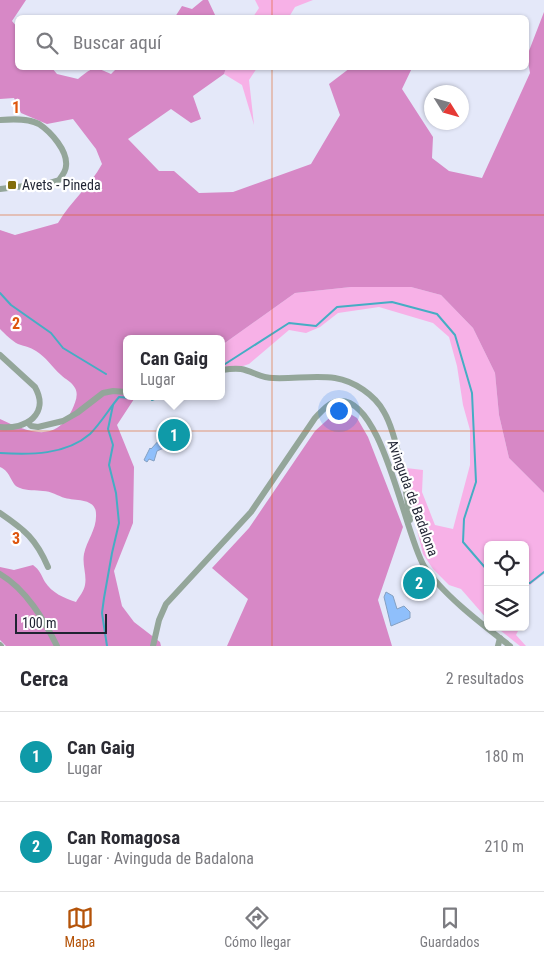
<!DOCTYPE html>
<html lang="es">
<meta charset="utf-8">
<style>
body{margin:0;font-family:"Roboto Condensed",sans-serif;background:#f7f7f7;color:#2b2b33}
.controls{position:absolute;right:15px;bottom:15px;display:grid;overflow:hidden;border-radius:8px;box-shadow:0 1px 4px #0004}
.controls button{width:45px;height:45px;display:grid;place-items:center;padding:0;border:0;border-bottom:1px solid #e1e1e2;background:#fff;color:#2b2b33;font:25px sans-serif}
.compass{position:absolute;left:424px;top:85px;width:45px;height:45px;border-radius:50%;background:#fff;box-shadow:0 1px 4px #0004;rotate:127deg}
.scale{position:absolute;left:15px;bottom:12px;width:92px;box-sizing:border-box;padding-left:5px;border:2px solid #1f2332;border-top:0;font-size:14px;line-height:18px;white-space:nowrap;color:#1f2332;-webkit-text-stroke:4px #fff;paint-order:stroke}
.you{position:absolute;left:338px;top:410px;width:18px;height:18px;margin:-12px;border:4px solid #fff;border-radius:50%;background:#1a73e8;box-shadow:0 0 0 8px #1a73e833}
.badge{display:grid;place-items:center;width:32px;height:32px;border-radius:50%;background:#b45309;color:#fff;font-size:16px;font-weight:700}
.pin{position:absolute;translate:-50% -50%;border:2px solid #fff;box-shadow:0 1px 5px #0006}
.popup{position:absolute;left:123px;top:335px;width:102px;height:65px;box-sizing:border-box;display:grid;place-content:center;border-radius:8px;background:#fff;filter:drop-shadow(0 1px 4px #0005);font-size:16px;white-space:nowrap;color:#7c7c81}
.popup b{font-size:19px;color:#2b2b33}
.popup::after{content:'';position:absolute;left:50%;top:100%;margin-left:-10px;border:10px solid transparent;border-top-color:#fff}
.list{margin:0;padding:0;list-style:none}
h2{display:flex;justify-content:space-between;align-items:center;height:65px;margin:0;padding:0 20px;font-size:21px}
h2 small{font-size:16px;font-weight:400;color:#7c7c81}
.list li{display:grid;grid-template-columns:32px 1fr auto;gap:15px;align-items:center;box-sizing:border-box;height:90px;padding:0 20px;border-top:1px solid #e1e1e2}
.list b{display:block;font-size:19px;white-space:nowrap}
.list p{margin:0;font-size:16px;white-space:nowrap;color:#7c7c81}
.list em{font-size:16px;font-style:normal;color:#7c7c81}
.icon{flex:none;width:28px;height:28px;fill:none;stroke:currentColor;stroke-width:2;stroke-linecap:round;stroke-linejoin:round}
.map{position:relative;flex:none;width:544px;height:646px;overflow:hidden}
.search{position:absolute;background:#fff;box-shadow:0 1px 4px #0004;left:15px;right:15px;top:15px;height:55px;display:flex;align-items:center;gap:12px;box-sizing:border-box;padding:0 18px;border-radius:8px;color:#7c7c81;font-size:19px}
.sheet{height:245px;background:#fff}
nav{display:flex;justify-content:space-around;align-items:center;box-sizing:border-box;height:70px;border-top:1px solid #e1e1e2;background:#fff;font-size:14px;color:#7c7c81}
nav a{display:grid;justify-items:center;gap:2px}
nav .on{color:#b45309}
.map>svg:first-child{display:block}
.green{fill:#f7b1e7}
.forest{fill:#d788c6}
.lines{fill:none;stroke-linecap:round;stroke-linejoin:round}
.stream{stroke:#45adc4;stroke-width:2}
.building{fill:#8fbffb;stroke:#84a0c2}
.minor{stroke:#94a69a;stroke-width:6}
.grid{fill:none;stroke:#de560e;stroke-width:1;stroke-opacity:0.55}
.poi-dot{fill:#836e0b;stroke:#fff;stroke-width:2}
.labels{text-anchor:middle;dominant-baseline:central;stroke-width:4.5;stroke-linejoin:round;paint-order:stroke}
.poi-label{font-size:14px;fill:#1f2332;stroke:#fff;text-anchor:start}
.street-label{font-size:14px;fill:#1f2332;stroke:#fff}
.grid-label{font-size:16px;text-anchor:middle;font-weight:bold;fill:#de560e;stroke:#fff;stroke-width:4.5;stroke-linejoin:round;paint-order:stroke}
</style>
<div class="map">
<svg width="544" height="646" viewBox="0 0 544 646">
<rect width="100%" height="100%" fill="#e4e8f9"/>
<!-- green -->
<g class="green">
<polygon points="255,0 313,0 295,7 289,17 253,17 259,8"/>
<polygon points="226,68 257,68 249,80 254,125 242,85 224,74"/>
<polygon points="351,287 411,287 441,295 473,328 495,373 499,415 509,458 544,493 544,574 530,585 525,586 525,545 488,545 488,620 461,589 449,585 433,569 423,554 416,526 406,468 423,470 422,492 435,525 453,529 470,465 470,430 463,405 457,366 449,337 433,323 379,307 338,313 320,327 306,333 289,330 249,364 222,373 222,345 295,293"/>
<polygon points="496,627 520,627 516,635 526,646 520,646"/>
</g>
<!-- forest -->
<g class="forest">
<path d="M0,0H26L12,21L17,27L18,68H52L57,74L78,79C93,67 93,66 111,74L117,68H226L224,74L193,96L201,119L191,123L171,109L128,139L159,171H174L199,193L233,192L311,164L340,115L329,84L350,68H412L402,89L433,137L432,158L449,171L482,178L530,73L527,56L544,12V493L509,458L499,415L495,373L473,328L441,295L411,287H351L295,293L222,345V339H126V396H136L117,425L134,467L133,523L114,571L122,606L134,622L160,642L161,646H6L0,640V567L14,570L33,565C40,570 41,575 45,582C52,593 64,598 76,602C79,597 84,591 85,585C87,575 82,565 84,554C87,540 97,529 96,514C96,498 76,501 65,498C58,496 51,491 43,491C36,490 27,491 20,488C10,485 12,472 0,467V419C28,432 55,444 72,410C75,403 79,395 75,388C72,382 65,379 61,375C52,367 46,357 36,351C30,347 24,346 18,344C12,341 5,334 0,329V230L15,235L58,223C71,201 90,186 102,164L96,149L73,119L47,124L21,113L14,98L0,99Z"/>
<polygon points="203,0 208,0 216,17 175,17 182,6 192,9"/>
<polygon points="337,411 347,412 357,418 368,437 403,527 378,600 392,646 227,646 248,599 212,568 249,528 315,431"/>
</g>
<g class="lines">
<!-- stream -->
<g class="stream">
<polyline points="0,293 11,305 51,333 63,348 106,374"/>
<polyline points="222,366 289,323 316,326 337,307 392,302 437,314 455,335 472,393 476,482 464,519 463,542 488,571"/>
<polyline points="152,400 161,396"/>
<path d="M0,453C30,455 66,455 90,434C101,423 109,409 119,397L143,399"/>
<polyline points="525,583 530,583 544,572"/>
<polyline points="107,646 102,613 104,598 112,553 119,523 116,493 109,465 113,445 108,429 113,405"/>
</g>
</g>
<!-- building -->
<g class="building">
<polygon points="182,425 186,432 166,446 162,438"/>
<polygon points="161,438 166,447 157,451 154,461 149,459 147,462 144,460 150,448 151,449"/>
<polygon points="423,573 430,587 422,590 420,588 415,589 409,578"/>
<polygon points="386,592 393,596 397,609 404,606 410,612 410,618 391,626 384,597"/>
</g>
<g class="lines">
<!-- minor -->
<g class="minor">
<path d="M0,120C12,119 28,118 39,124C51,132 68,151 66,166C66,171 62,176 59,180L49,183L0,189"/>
<path d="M0,355L35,387C50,414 26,430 0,427"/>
<path d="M222,370C228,369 235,368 241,369C252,371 261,378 273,378C294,379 315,375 335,378C354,381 375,395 384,412C397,434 407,493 410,520"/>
<polyline points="28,423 31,426 38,427 63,421 77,413 103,393 113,391 126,392"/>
<path d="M0,513C25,530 36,539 48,567"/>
<path d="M0,574C26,589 44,620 57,646"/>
<polyline points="0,645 1,646"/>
<path d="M153,646L159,620L166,604L251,512L315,418C322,411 329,402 339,401C383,397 405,536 424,566C443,595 483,625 510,646"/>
<polyline points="498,646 500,638"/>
</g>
</g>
<!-- grid -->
<path class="grid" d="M272,0V18M272,68V646M0,215H544M0,431H544"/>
<!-- markers -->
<rect class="poi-dot" x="7" y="180" width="10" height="10" rx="2.5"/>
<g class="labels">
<!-- poi labels -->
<g class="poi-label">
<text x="22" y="185">Avets - Pineda</text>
</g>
<!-- street labels -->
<g class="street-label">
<text transform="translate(413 498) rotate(70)">Avinguda de Badalona</text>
</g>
</g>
<g class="grid-label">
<text x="16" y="113">1</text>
<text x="16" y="329">2</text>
<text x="16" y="544">3</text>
</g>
</svg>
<div class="controls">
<button><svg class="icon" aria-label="locate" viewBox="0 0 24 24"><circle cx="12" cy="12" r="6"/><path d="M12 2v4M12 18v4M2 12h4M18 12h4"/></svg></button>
<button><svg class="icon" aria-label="layers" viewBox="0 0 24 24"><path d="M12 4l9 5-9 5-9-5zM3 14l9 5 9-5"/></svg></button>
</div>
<svg class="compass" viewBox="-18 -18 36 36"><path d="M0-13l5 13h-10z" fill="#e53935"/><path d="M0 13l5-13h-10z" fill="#7c7c81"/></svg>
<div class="scale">100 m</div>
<div class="you"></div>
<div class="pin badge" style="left:174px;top:435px;background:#0f9aa8">1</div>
<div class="popup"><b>Can Gaig</b>Lugar</div>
<div class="pin badge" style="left:419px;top:583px;background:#0f9aa8">2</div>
<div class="search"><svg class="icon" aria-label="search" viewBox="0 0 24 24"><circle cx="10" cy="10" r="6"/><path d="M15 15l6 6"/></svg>Buscar aquí</div>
</div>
<section class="sheet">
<h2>Cerca<small>2 resultados</small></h2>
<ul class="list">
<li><span class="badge" style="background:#0f9aa8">1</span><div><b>Can Gaig</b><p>Lugar</p></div><em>180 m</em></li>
<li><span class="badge" style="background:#0f9aa8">2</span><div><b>Can Romagosa</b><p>Lugar · Avinguda de Badalona</p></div><em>210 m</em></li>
</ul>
</section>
<nav>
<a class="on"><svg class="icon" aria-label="map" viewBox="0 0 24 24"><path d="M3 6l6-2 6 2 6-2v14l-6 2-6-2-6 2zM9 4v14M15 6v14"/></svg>Mapa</a>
<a><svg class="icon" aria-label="directions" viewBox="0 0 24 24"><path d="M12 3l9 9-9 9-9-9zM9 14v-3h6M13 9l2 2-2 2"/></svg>Cómo llegar</a>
<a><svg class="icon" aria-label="saved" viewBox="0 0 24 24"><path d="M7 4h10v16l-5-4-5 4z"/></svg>Guardados</a>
</nav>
